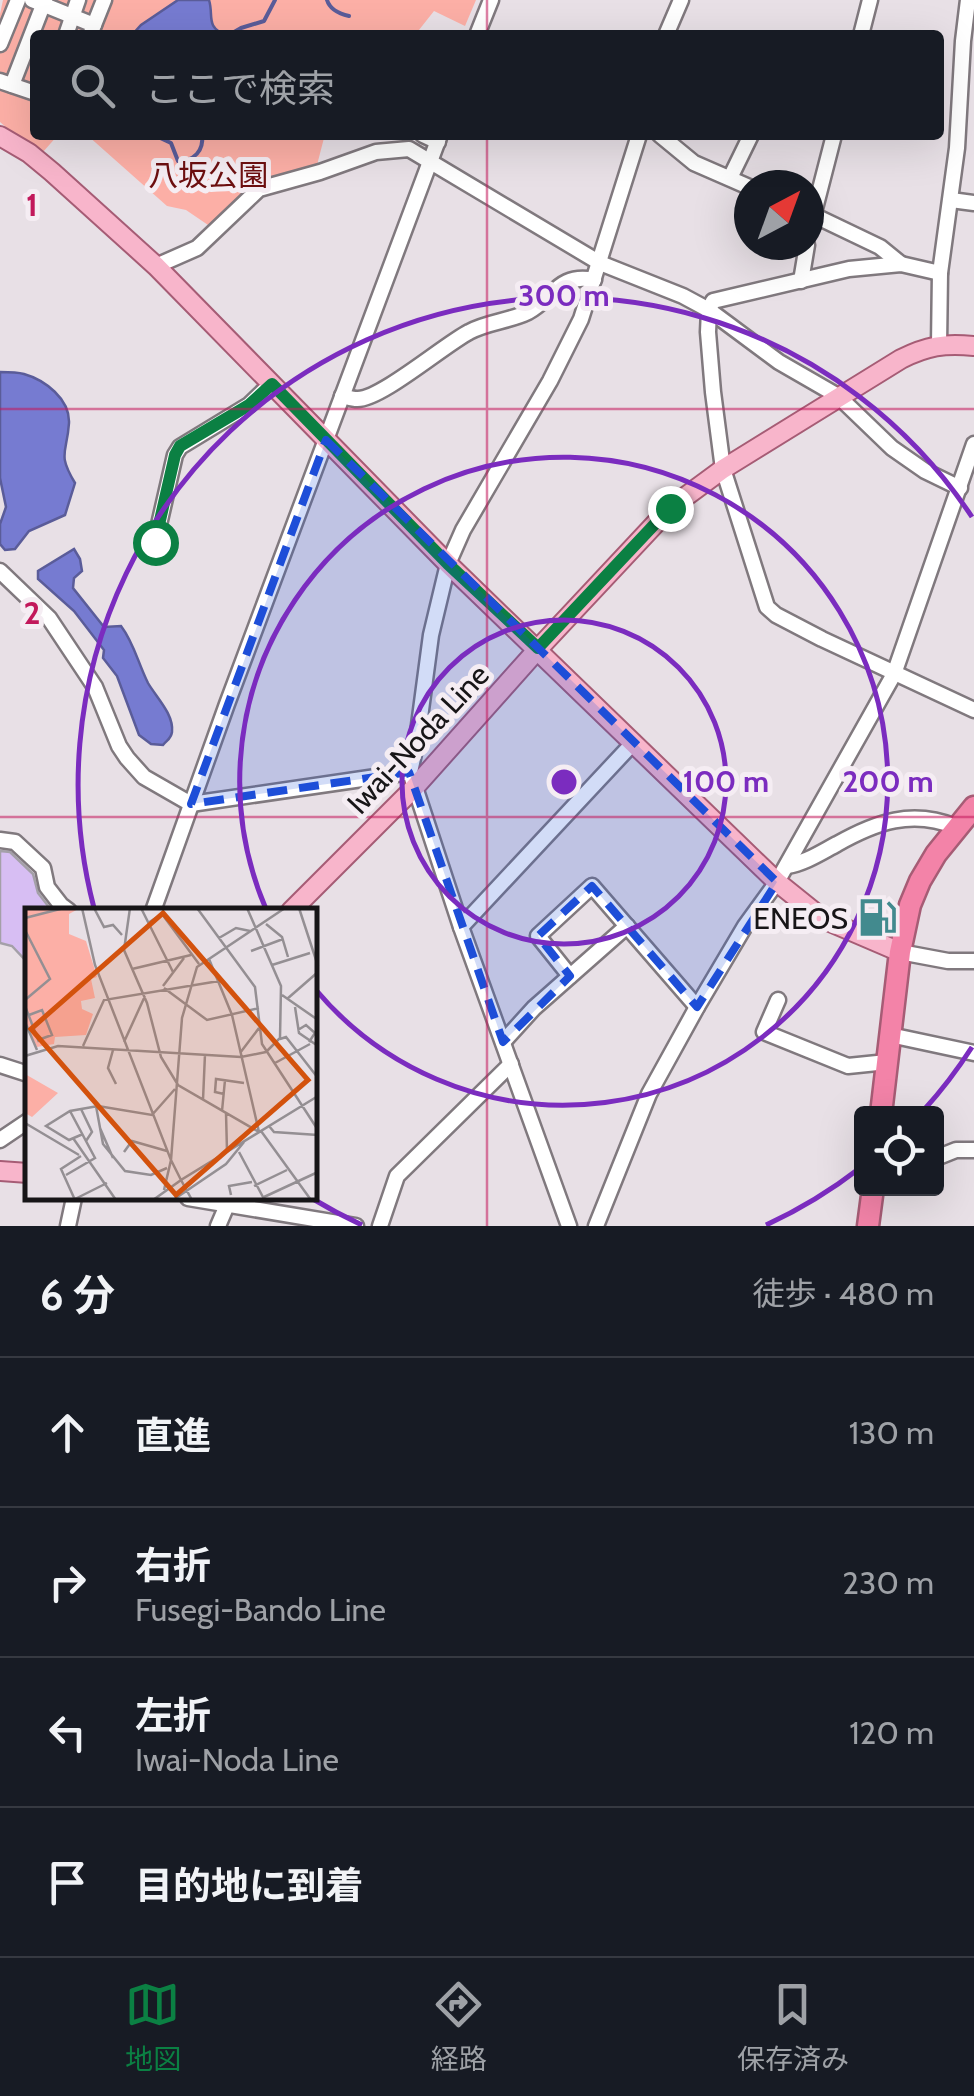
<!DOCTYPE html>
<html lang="ja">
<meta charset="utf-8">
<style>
body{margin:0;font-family:Cabin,"Noto Sans JP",sans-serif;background:#20242c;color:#f1f3f6}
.controls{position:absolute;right:30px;bottom:30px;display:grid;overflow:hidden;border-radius:10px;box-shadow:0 10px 40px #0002}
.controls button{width:90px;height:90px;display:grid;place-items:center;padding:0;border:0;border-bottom:2px solid #363941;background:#171b24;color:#f1f3f6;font:50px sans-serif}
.compass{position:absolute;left:734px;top:170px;width:90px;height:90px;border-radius:50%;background:#171b24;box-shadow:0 10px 40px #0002;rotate:41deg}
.stop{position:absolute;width:30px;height:30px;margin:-22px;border:8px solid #0b8043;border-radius:50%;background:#fff}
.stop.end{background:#0b8043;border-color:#fff;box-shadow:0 2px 10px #0008}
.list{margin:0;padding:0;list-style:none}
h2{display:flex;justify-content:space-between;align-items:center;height:130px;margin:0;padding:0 40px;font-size:42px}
h2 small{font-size:32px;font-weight:400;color:#9ea1a6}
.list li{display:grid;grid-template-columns:65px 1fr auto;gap:30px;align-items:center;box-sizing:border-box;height:150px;padding:0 40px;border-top:2px solid #363941}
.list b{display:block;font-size:38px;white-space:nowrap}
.list p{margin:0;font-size:32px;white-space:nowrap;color:#9ea1a6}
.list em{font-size:32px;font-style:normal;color:#9ea1a6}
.icon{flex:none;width:55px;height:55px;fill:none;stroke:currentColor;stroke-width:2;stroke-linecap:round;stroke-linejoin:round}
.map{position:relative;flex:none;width:974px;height:1226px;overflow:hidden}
.search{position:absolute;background:#171b24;box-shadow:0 10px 40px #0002;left:30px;right:30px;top:30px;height:110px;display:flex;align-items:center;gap:25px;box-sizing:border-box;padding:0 35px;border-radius:10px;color:#9ea1a6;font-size:38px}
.sheet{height:730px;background:#171b24}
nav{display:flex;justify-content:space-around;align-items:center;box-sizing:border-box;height:140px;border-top:2px solid #363941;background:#171b24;font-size:28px;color:#9ea1a6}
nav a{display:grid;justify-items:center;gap:5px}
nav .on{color:#0b8043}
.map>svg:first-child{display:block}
.green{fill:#fcafa6}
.water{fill:#767bd1;stroke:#5a5c99;stroke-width:2.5}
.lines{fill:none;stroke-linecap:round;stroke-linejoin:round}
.stream{stroke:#5a5c99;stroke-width:4}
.building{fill:#d7bef3;stroke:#a4a0a8;stroke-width:2.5}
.minor-casing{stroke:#80797e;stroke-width:19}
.major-casing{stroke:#a65c75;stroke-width:22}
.highway-casing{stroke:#a65c75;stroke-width:25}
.minor{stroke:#fff;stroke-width:14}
.major{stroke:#f8b5cb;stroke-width:18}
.highway{stroke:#f383a8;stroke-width:20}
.route{stroke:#0b8043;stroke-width:12}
.marked{fill:#1d4ed8;fill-opacity:0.2;stroke:#1d4ed8;stroke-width:8;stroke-dasharray:20 12;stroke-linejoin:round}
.grid{fill:none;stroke:#c2185b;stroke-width:2.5;stroke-opacity:0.55}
.ring{fill:none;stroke:#7b2cbf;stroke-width:5}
.labels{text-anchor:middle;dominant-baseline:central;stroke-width:10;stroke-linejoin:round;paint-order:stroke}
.park-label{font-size:30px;fill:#6d0f10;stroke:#f5edf3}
.street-label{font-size:30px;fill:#171517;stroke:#f5edf3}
.poi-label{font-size:30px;fill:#171517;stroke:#f5edf3;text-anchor:end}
.inset-road{fill:none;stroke:#948f93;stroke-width:2.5}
.view{fill:#d3520d;fill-opacity:0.15;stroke:#d3520d;stroke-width:5}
.inset-edge{fill:none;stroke:#171517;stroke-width:5}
.grid-label{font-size:32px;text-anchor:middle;font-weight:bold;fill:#c2185b;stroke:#f5edf3;stroke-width:10;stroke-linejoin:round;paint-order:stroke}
.centre{fill:#7b2cbf;stroke:#f5edf3;stroke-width:5}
.ring-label{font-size:30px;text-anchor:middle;font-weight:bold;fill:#7b2cbf;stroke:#f5edf3;stroke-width:10;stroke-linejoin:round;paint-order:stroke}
</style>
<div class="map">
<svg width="974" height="1226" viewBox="0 0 974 1226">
<rect width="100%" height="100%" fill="#e8e0e6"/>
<!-- green -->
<g class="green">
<polygon points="3,0 476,0 465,26 434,11 415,35 35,35 35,135 58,135 43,152 16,136 0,122 0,14"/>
<polygon points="87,135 325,135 327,138 324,138 317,165 293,175 211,227 186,210 167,206"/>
</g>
<!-- water -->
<g class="water">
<path d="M178,0H209C214,16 205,27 226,35H132L141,25Z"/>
<path d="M0,372C8,372 17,372 24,374C45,380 70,399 69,423C67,454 57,453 75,483L65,515L29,531L15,549L5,550L0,544V524L6,507L0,478Z"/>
<path d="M74,549L80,559L82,571L74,578L73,588L104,627L121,626C134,643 138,663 148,683C156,697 174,714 172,732C171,739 167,740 163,745L151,744L139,735L117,676L103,658L104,650L74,611L38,579V571Z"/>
</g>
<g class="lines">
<!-- stream -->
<g class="stream">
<path d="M327,0C330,10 340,14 349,16"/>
<polyline points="229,35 241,28 264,21 275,0"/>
<path d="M156,136L171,143L178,161C194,161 204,151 202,135"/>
</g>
</g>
<!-- building -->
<polygon class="building" points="0,851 10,852 33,874 38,893 52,911 28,911 28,963 12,946 0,943"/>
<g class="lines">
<defs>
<g id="minor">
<polyline points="32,0 94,25"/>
<polyline points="66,35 78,0"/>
<polyline points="90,35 104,0"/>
<polyline points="477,35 491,0"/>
<polyline points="666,35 681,0"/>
<polyline points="861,35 870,0"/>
<polyline points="0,44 18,0"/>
<polyline points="0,81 35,93"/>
<polyline points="12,85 45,0"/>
<polyline points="423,135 438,142"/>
<polyline points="660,135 694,163 749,187"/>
<polyline points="730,178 751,135"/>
<polyline points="951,200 974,203"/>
<polyline points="809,213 880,247 901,264"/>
<polyline points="809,232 834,135"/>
<polyline points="156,266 197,248 259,189 320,172 376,152 409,149 600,263 683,296 709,310 779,362 838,396 892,448 925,471 960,488"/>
<polyline points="940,273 901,264 849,269 713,301 709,310 708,332 713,392 723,469 767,607 776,615 822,639 974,710"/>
<polyline points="801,281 807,245"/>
<polyline points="939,345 940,273 957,148 963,41 968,0"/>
<path d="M342,396C347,397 352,399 357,399C380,400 444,345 469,332C487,322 510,321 528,312C554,298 558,273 594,280"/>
<polyline points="155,542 175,455 180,447 249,405 272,383"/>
<polyline points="0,571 49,618 95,687 119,746 127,758 144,777 191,804 410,772"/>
<polyline points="0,840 15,842 43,868 47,887 61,905 69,911"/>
<path d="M787,866C805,863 820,853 837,844C876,822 912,809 956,827"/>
<polyline points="153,911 227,704 440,135"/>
<polyline points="461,927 634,742"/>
<polyline points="900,952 948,961 974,961"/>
<polyline points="570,976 538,936 592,886 697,1007"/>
<polyline points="778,1000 764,1032 848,1066 887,1062"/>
<polyline points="890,1035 974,1053"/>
<polyline points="503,1042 534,1008 627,926"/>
<polyline points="0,1065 28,1074"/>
<polyline points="0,1140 28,1121"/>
<polyline points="936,1158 956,1150 974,1150"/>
<polyline points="188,1198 356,1226"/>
<polyline points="68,1226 74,1198"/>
<polyline points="218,1226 227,1205"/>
<polyline points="380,1226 397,1176 511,1064"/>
<polyline points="569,1226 461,927 410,772 417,740 431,635 448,564 463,530 550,381 581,319 639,135"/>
<polyline points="596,1226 649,1094 697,1007 745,926 777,882 894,674 974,444"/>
</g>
<g id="major">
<polyline points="0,136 29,153 52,172 156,266 448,564 777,882 823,919 900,952"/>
<path d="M291,911L414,788L538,649L670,508L723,469L901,359C927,346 944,343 974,346"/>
<polyline points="0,1171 28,1173"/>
</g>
<g id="highway">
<polyline points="881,1114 900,952 910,905 920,881 936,854 974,807"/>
<polyline points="868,1226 873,1188"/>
</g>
</defs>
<!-- minor casing -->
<use href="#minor" class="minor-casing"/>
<!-- major casing -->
<use href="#major" class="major-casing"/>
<!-- highway casing -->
<use href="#highway" class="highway-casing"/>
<!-- minor -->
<use href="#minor" class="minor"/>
<!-- major -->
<use href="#major" class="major"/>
<!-- highway -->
<use href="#highway" class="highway"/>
</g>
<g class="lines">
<!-- route -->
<polyline class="route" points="155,542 175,455 180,446 249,405 272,384 448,564 538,648 670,508"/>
</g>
<!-- marked area -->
<path class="marked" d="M326,440L777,882L697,1007L592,886L538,936L570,976L503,1042L409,772L191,804Z"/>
<!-- grid -->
<path class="grid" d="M487,0V35M487,135V1226M0,409H974M0,817H974"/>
<!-- distance rings -->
<g class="ring">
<circle cx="564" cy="782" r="162"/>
<path d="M266 909A324 324 0 1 1 316 990"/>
<path d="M972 1047A487 487 0 0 1 923 1111M860 1168A487 487 0 0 1 766 1225M362 1225A487 487 0 0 1 313 1199M94 908A487 487 0 0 1 972 517"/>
</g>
<!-- icons -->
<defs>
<symbol id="fuel-bare" viewBox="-9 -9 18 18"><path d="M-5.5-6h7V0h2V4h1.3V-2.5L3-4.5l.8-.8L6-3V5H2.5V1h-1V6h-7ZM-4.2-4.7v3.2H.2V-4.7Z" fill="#428a8e" stroke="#f5edf3" stroke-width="2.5" paint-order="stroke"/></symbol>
</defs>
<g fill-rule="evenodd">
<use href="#fuel-bare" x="850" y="890" width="55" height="55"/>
</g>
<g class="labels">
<!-- park labels -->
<g class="park-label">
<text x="208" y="175">八坂公園</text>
</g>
<!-- street labels -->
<g class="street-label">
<text transform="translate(418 739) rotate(-47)">Iwai-Noda Line</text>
</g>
<!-- poi labels -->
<g class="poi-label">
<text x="848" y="918">ENEOS</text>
</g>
</g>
<!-- overview -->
<g transform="translate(25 908)">
<rect width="292" height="292" fill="#e8e0e6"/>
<path d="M0,0H55L44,6V26L61,33L72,69L66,71L70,90L56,93L57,101L68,106L61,127L30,129L29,136L12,139L0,113ZM0,166L33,185L7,209L0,205Z" fill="#fcafa6"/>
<path class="inset-road" d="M57,0L70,57L146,252L139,282M69,0L79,19L88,17L97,27M105,0L99,42L122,95L136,149L153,177L234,224M116,0L148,64M172,0L230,79L237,136L293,222M222,0L256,78L255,130L241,144M274,0L293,58M0,10L39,0M123,15L137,6L174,56M241,16L257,29L263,49M0,22L25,71L0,92M194,30L211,20L225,23M226,43L258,31M184,51L207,107L234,224M247,57L285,45M107,61L166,47M138,78L159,50M139,80L182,112L234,100M257,87L293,112M262,91L293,64M0,98L14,134M270,99L274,125L293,138M4,107L17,102L27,127L13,132M0,114L12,142M273,122L281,117L290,125L284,134M255,131L261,129L293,170M99,134L120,88M58,138L79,92L194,73M88,142L83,160L91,176M215,145L234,120M0,148L33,138L216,149L241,144M250,155L285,136M199,186L190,184L191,171L219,175M178,192L180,146M71,198L78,236L100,263L126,267L142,260M56,201L67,224L61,233M197,203L200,172M201,205L202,243M0,215L54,247M244,218L249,224L293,227M75,220L88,250M236,223L286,292M58,226L44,232L21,218L45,203L73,198L127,207L150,181M48,230L91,292M99,244L107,233L142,243M214,244L239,291M41,267L70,250L45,203M229,278L262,262M206,287L204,278L227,274M239,289L293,264M50,291L82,275M50,292L36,261L56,248M128,292L156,272L146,252L157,110L172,59L260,0M148,292L201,256L219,234M167,292L156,272L293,188"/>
<path class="view" d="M138,5L283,172L151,287L6,121Z"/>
<rect width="292" height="292" class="inset-edge"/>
</g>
<g class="grid-label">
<text x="32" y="216">1</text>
<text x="32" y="624">2</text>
</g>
<circle cx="564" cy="782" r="15" class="centre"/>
<g class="ring-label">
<text x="564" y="306">300 m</text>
<text x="726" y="792">100 m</text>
<text x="888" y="792">200 m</text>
</g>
</svg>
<div class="controls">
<button><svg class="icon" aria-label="locate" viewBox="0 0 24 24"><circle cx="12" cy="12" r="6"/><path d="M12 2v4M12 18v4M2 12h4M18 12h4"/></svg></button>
</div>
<svg class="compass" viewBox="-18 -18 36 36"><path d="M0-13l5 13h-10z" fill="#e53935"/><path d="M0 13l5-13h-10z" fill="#9ea1a6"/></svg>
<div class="stop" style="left:155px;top:542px"></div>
<div class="stop end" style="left:670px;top:508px"></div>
<div class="search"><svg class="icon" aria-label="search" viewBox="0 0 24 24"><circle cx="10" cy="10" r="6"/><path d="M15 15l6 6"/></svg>ここで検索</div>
</div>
<section class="sheet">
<h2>6 分<small>徒歩 · 480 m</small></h2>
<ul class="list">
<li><svg class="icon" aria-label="ahead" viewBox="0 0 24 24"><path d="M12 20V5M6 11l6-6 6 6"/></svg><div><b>直進</b></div><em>130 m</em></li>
<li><svg class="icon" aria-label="right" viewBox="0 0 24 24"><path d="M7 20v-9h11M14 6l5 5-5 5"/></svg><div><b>右折</b><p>Fusegi-Bando Line</p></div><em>230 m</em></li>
<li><svg class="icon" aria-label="left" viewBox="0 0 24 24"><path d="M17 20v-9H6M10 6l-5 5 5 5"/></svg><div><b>左折</b><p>Iwai-Noda Line</p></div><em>120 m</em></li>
<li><svg class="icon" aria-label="arrive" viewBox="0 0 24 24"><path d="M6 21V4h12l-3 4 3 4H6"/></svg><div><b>目的地に到着</b></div></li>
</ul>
</section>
<nav>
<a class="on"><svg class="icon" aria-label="map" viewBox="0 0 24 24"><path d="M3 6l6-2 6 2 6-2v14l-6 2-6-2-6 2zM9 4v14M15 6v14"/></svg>地図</a>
<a><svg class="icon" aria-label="directions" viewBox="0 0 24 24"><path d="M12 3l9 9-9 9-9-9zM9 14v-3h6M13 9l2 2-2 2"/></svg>経路</a>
<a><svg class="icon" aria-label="saved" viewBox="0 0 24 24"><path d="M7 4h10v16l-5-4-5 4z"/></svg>保存済み</a>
</nav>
